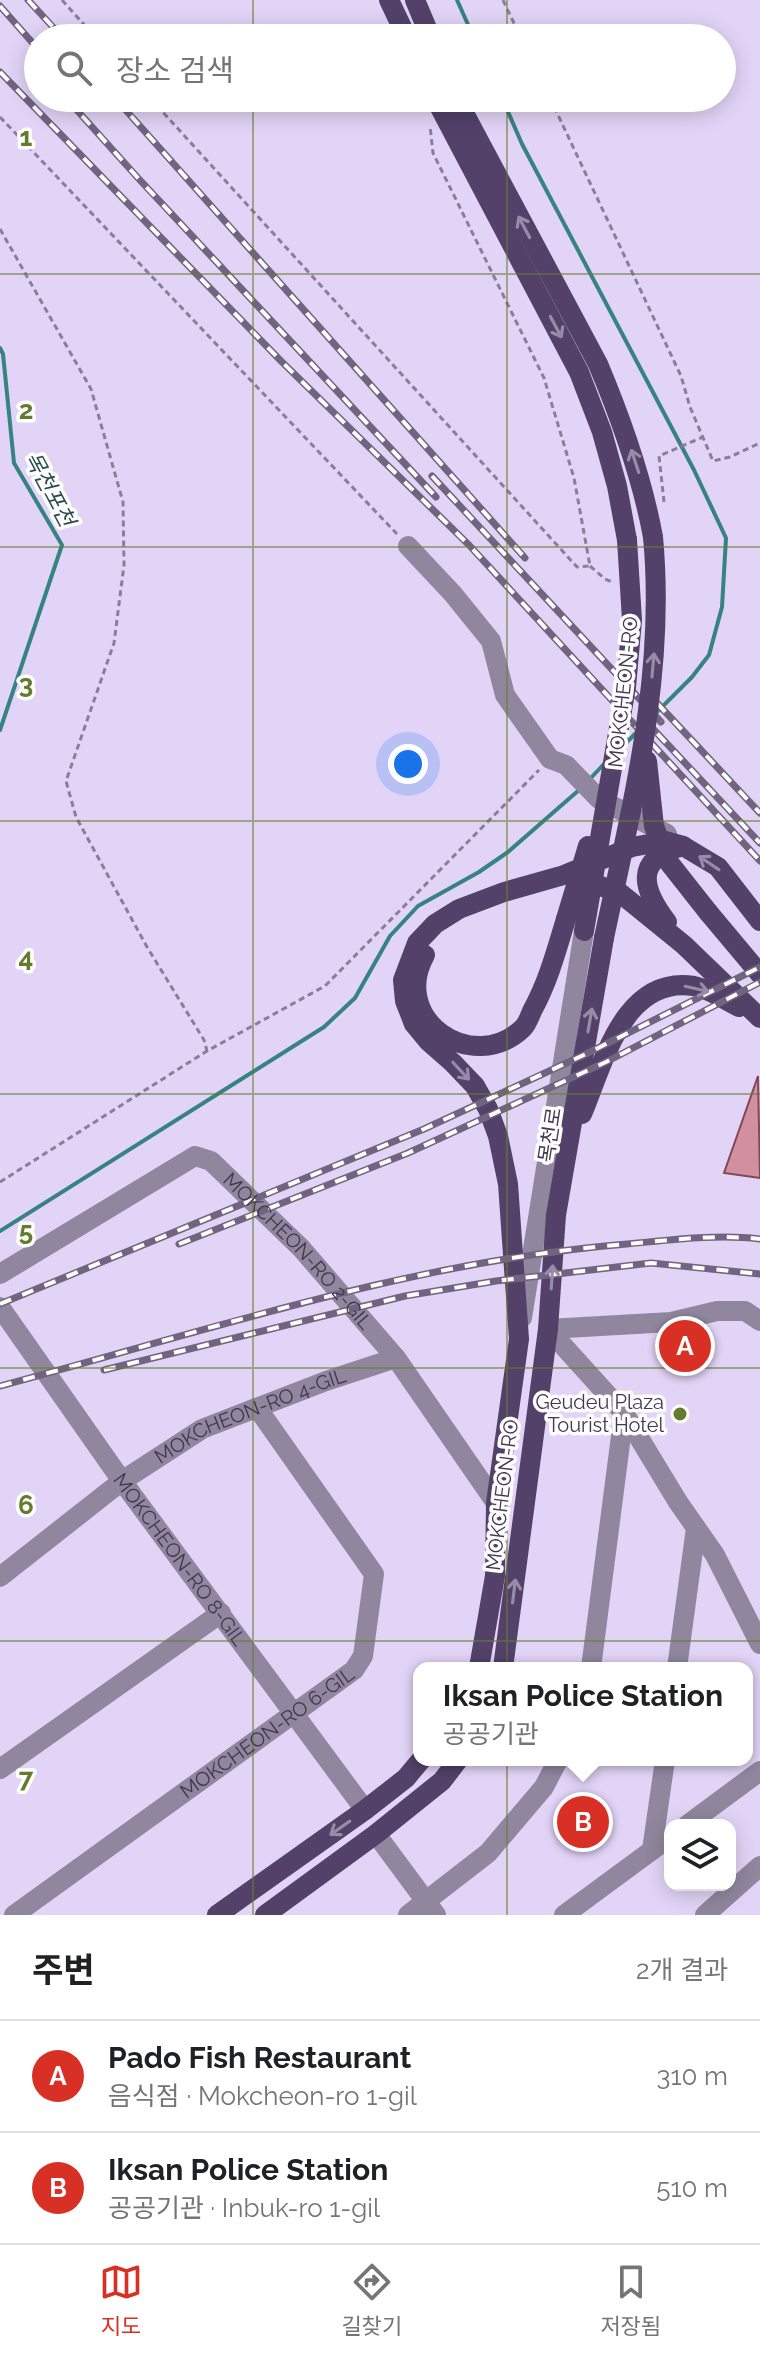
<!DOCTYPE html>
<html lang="ko">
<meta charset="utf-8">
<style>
body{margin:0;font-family:Raleway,"Noto Sans KR",sans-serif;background:#f2f2f2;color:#202124}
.controls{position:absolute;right:24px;bottom:24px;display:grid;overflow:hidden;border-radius:16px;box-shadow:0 4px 20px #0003}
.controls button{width:72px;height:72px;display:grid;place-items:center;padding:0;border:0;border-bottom:2px solid #e0e0e0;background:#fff;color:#202124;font:40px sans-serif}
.you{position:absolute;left:408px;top:764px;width:28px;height:28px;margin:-20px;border:6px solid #fff;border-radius:50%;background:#1a73e8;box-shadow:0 0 0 12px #1a73e833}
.badge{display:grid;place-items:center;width:52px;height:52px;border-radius:50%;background:#d93025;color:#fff;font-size:26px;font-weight:700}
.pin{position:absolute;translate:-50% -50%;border:4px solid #fff;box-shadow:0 2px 8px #0006}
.popup{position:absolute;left:413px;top:1662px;width:340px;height:104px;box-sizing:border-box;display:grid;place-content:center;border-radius:16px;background:#fff;filter:drop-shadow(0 2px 6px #0005);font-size:26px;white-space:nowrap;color:#757577}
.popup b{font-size:30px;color:#202124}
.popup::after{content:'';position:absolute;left:50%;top:100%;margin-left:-16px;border:16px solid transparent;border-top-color:#fff}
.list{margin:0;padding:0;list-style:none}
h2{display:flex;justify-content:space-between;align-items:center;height:104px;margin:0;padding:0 32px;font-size:34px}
h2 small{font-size:26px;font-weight:400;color:#757577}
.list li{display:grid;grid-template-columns:52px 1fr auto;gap:24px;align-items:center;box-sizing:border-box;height:112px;padding:0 32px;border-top:2px solid #e0e0e0}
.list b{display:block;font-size:30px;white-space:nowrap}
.list p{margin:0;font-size:26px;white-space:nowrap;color:#757577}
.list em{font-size:26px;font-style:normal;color:#757577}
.icon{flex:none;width:44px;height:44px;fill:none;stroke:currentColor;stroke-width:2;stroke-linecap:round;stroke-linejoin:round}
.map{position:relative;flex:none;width:760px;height:1915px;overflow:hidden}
.search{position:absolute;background:#fff;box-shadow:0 4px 20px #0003;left:24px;right:24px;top:24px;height:88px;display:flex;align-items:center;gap:20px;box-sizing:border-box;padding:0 28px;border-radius:44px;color:#757577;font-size:30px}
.sheet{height:328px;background:#fff}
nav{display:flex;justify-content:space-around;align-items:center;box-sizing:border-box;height:112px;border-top:2px solid #e0e0e0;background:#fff;font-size:22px;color:#757577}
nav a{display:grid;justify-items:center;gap:4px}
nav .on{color:#d93025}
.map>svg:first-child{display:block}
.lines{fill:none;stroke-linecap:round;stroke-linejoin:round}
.stream{stroke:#368380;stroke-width:4}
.building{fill:#d1909f;stroke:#824857;stroke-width:2}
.path{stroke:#8a7e9a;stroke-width:3;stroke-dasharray:6 4;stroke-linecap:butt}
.minor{stroke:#90879e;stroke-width:20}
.major{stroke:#53416a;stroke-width:20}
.rail-casing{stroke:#70647f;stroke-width:7}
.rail{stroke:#fdfdfd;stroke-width:4;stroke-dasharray:12;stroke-linecap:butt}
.major-bridge{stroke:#53416a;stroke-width:20}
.oneway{stroke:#978ca5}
.grid{fill:none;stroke:#647b2d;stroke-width:2;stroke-opacity:0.55}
.poi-dot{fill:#647b2d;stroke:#fdfdfd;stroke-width:3}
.labels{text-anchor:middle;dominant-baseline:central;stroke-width:7;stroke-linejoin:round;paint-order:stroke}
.street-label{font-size:20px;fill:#41374e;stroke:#fdfdfd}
.poi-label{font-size:20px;fill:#41374e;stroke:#fdfdfd;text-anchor:end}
.water-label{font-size:22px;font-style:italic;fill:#2b4d48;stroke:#fdfdfd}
.grid-label{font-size:26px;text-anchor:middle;font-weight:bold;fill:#647b2d;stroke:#fdfdfd;stroke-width:7;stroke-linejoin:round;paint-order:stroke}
</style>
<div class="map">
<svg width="760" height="1915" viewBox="0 0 760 1915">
<rect width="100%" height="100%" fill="#e2d4f7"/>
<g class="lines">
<!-- stream -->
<g class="stream">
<polyline points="457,0 474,38"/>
<polyline points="502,98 522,144 694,470 726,538 722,607 709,655 692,677 656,713"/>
<polyline points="0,348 3,354 14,463 62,545 0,730"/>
<polyline points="625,744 638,731"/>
<polyline points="588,781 604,764"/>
<polyline points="0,1231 324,1027 355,998 390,936 418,906 479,872 508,852 579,790"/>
</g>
</g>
<!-- building -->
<polygon class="building" points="758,1076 760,1178 724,1173"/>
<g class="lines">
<!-- path -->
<g class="path">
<polyline points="62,0 96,38"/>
<polyline points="503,0 521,38"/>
<polyline points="150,98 577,567 590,566 574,478 544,378 433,153 430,126"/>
<polyline points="550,98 681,376 690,407 713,461 730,457 760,443"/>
<polyline points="0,117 397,534"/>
<polyline points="0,229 91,389 123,502 124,565 114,643 66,781 76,817 147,947 204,1040 207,1051"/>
<polyline points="664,502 659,456 703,437"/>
<polyline points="590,566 605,579 612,582"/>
<polyline points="0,1182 207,1051 325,986 539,770"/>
</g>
<!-- minor -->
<g class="minor">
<polyline points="408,546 453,594 491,641 505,695 550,759 566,765 599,799 667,834"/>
<path id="s1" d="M0,1274L195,1156L211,1161L301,1248L396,1358L496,1503"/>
<path id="s2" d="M0,1307L122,1481L365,1810"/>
<polyline points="522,1318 584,931"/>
<polyline points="548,1329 624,1413 678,1502 715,1555 760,1644"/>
<polyline points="548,1329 671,1322 717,1311 745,1311 760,1321"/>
<path id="s3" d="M0,1577L122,1481L202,1429L326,1381L396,1358"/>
<polyline points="591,1668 624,1413"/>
<polyline points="677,1668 696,1528"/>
<polyline points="0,1769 221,1613"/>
<polyline points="687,1825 760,1771"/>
<polyline points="376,1834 436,1915"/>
<polyline points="652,1850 665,1760"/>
<path id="s4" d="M14,1915L354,1670L363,1656L374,1574L258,1409"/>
<polyline points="408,1915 488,1853 544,1787 558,1760"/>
<polyline points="564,1915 670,1837"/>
<polyline points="705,1915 760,1866"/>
</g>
<!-- major -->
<g class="major">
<polyline points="389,0 407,38"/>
<polyline points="415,0 431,38"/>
<polyline points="435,98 579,372 602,432 617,486 627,540"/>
<path d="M456,98L598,364C622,421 642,477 653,537"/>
<polyline points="577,883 592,883 620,893 684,945 760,1018"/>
<polyline points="708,912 760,974"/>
<path d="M667,922C642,889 633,859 683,846L718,867L760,921"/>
<path d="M425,955C389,1020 473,1076 523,1028C527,1024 530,1016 532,1011C548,982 556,952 566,919"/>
<path d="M582,1114C603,1065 623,975 694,986C709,989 725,1000 739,1007"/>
<polyline points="479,1668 495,1576 496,1503 519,1339 508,1184 498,1136 488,1109 475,1086 453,1063 428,1041 414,1024 405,1001 403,980 417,943 435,924 459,909 504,892 564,875 632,847 665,841 683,846"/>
<polyline points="503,1668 548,1329 556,1215 604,938"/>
<polyline points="217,1915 365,1810 406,1778 421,1760"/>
<polyline points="265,1915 376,1834 442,1781 458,1760"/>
</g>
<defs>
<g id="rail">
<polyline points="28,0 63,38"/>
<polyline points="0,6 38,49"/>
<polyline points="0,72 281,361 469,545 760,861"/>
<polyline points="66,98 138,178 436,497"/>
<polyline points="115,98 525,558"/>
<polyline points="432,476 661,722"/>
<polyline points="657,703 760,813"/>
<polyline points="641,716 760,843"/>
<polyline points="179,1244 408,1153 606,1062 760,982"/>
<polyline points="0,1304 424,1129 588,1053 760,967"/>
<polyline points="104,1370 405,1296 496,1281 651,1263 760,1274"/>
<path d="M0,1386C206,1331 414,1261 627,1244C671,1240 716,1234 760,1239"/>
</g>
</defs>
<!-- rail casing -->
<use href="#rail" class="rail-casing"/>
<!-- rail -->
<use href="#rail" class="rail"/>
<!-- major-bridge -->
<g class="major-bridge">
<polyline points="647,761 654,826 667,860 708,912"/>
<polyline points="566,919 588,846"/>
<polyline points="584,931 626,687 632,620 627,540"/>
<path d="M604,938C632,805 666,675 653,537"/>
</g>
</g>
<!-- one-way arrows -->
<defs><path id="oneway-shaft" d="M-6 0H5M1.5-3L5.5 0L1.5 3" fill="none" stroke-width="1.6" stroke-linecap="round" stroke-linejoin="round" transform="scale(2)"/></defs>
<g class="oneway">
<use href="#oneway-shaft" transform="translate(524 227) rotate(-118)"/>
<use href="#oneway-shaft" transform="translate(556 327) rotate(62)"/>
<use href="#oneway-shaft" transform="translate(635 461) rotate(-108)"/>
<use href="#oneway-shaft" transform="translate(653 665) rotate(-85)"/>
<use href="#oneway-shaft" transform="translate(709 863) rotate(-146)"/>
<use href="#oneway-shaft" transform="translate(697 989) rotate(13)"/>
<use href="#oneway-shaft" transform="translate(590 1020) rotate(-80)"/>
<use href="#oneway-shaft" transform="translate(461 1071) rotate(47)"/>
<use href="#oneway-shaft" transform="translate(552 1277) rotate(-86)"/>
<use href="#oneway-shaft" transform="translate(514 1591) rotate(-83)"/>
<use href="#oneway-shaft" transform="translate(340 1828) rotate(145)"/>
</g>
<!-- grid -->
<path class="grid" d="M253,0V38M507,0V38M253,98V1915M507,98V1915M0,274H760M0,547H760M0,821H760M0,1094H760M0,1368H760M0,1641H760"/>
<!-- markers -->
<circle class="poi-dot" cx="680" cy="1414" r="8"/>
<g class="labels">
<!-- street labels -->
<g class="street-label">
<text transform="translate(623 692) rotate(-84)">MOKCHEON-RO</text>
<text transform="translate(550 1135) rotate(-81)">목천로</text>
<text stroke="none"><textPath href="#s1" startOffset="370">MOKCHEON-RO 2-GIL</textPath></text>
<text stroke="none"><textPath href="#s3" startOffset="300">MOKCHEON-RO 4-GIL</textPath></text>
<text transform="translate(502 1495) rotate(-83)">MOKCHEON-RO</text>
<text stroke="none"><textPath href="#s2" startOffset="310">MOKCHEON-RO 8-GIL</textPath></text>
<text stroke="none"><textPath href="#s4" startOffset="312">MOKCHEON-RO 6-GIL</textPath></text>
</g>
<!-- poi labels -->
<g class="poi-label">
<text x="664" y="1402">Geudeu Plaza<tspan x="664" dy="23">Tourist Hotel</tspan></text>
</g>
<!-- water labels -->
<g class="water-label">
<text transform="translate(50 489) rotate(62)">목천포천</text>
</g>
</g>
<g class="grid-label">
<text x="26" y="146">1</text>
<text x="26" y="419">2</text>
<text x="26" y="693">3</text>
<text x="26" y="967">4</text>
<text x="26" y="1240">5</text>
<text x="26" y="1514">6</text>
<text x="26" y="1787">7</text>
</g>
</svg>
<div class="controls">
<button><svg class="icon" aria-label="layers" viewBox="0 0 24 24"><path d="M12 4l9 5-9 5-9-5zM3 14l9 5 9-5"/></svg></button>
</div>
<div class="you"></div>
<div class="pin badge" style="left:685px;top:1346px">A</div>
<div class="pin badge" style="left:583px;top:1822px">B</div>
<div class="popup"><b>Iksan Police Station</b>공공기관</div>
<div class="search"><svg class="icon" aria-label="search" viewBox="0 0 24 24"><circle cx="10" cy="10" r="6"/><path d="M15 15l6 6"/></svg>장소 검색</div>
</div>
<section class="sheet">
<h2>주변<small>2개 결과</small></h2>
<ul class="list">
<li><span class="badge">A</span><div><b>Pado Fish Restaurant</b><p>음식점 · Mokcheon-ro 1-gil</p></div><em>310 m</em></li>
<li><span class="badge">B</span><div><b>Iksan Police Station</b><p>공공기관 · Inbuk-ro 1-gil</p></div><em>510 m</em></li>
</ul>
</section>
<nav>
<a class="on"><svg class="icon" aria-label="map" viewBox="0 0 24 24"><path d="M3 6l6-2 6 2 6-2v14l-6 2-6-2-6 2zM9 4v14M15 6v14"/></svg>지도</a>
<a><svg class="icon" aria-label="directions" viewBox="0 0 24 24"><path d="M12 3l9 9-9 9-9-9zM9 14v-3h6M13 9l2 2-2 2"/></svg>길찾기</a>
<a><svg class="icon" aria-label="saved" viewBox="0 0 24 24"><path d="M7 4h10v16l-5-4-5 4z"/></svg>저장됨</a>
</nav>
